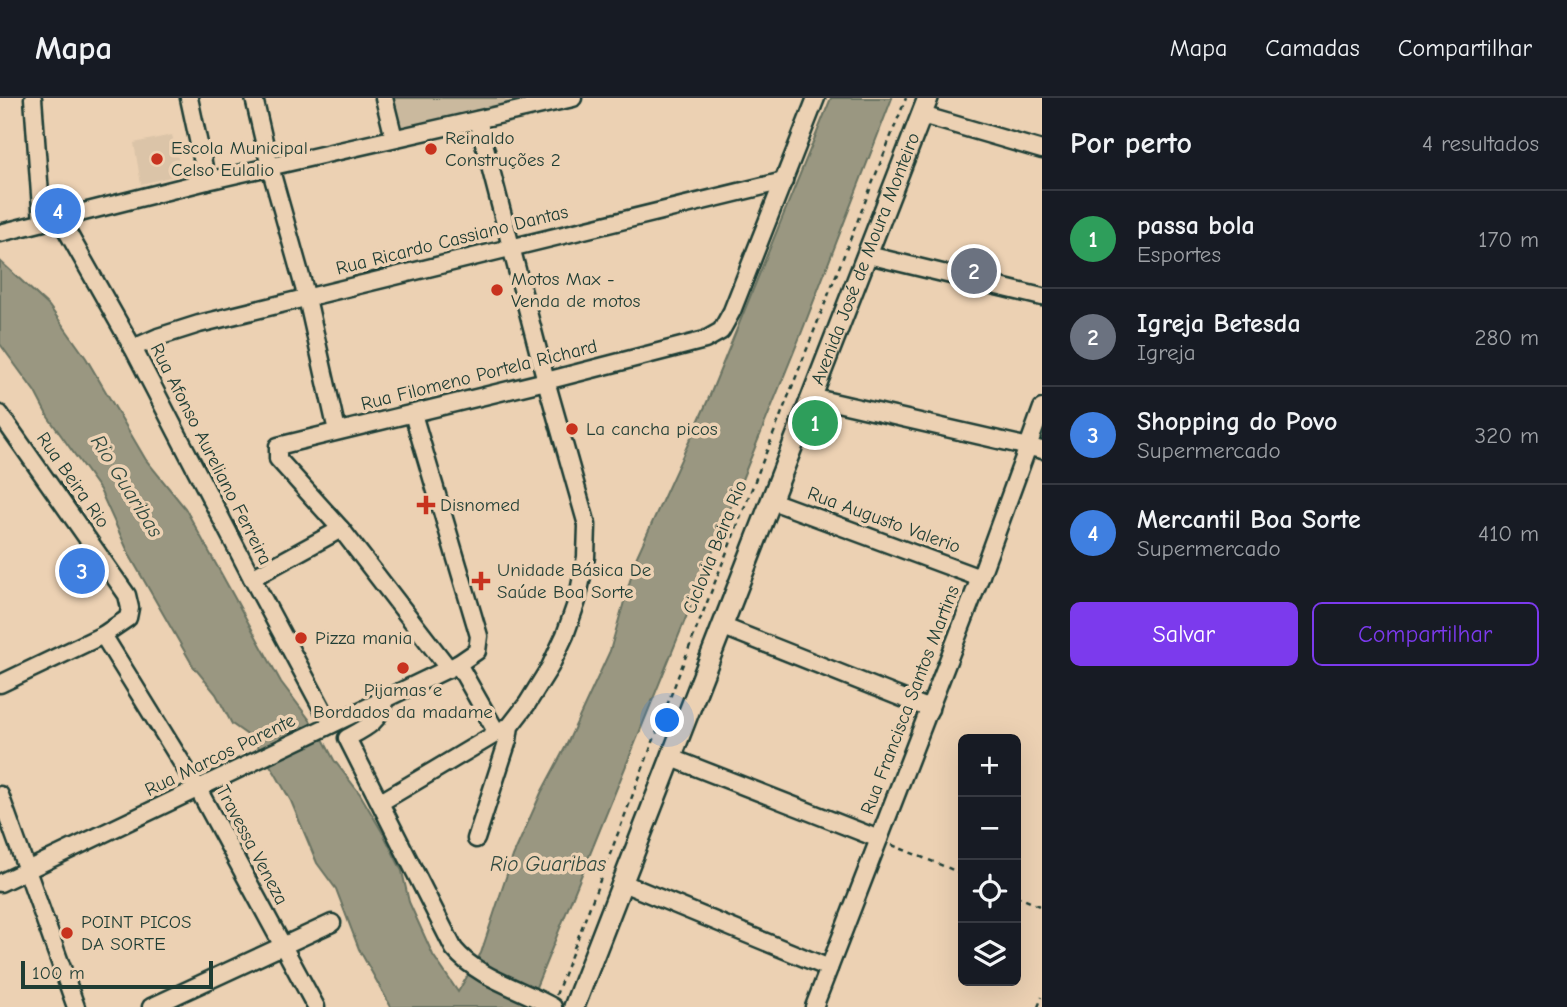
<!DOCTYPE html>
<html lang="pt">
<meta charset="utf-8">
<style>
body{margin:0;font-family:"Comic Neue",sans-serif;background:#242831;color:#f1f3f6}
.controls{position:absolute;right:21px;bottom:21px;display:grid;overflow:hidden;border-radius:10px;box-shadow:0 7px 28px #0002}
.controls button{width:63px;height:63px;display:grid;place-items:center;padding:0;border:0;border-bottom:2px solid #363941;background:#171b24;color:#f1f3f6;font:35px sans-serif}
.scale{position:absolute;left:21px;bottom:18px;width:192px;box-sizing:border-box;padding-left:7px;border:4px solid #1f3d34;border-top:0;font-size:19px;line-height:24px;white-space:nowrap;color:#1f3d34;-webkit-text-stroke:5px #ecd1b3;paint-order:stroke}
.you{position:absolute;left:668px;top:623px;width:24px;height:24px;margin:-18px;border:5px solid #fff;border-radius:50%;background:#1a73e8;box-shadow:0 0 0 10px #1a73e833}
.badge{display:grid;place-items:center;width:46px;height:46px;border-radius:50%;background:#7c3aed;color:#fff;font-size:23px;font-weight:700}
.pin{position:absolute;translate:-50% -50%;border:4px solid #fff;box-shadow:0 2px 7px #0006}
.list{margin:0;padding:0;list-style:none}
h2{display:flex;justify-content:space-between;align-items:center;height:91px;margin:0;padding:0 28px;font-size:30px}
h2 small{font-size:23px;font-weight:400;color:#9ea1a6}
.list li{display:grid;grid-template-columns:46px 1fr auto;gap:21px;align-items:center;box-sizing:border-box;height:98px;padding:0 28px;border-top:2px solid #363941}
.list b{display:block;font-size:26px;white-space:nowrap}
.list p{margin:0;font-size:23px;white-space:nowrap;color:#9ea1a6}
.list em{font-size:23px;font-style:normal;color:#9ea1a6}
.actions{display:flex;gap:14px;padding:21px 28px}
.actions a{flex:1;padding:16px 0;border:2px solid #7c3aed;border-radius:10px;text-align:center;font-size:24px;color:#7c3aed}
.actions .main{background:#7c3aed;color:#fff}
.icon{flex:none;width:38px;height:38px;fill:none;stroke:currentColor;stroke-width:2;stroke-linecap:round;stroke-linejoin:round}
.map{position:relative;flex:none;width:1042px;height:909px;overflow:hidden}
header{display:flex;align-items:center;gap:42px;box-sizing:border-box;height:98px;padding:0 35px;background:#171b24;border-bottom:2px solid #363941}
header strong{font-size:33px}
nav{display:flex;gap:38px;margin-inline-start:auto;font-size:24px}
main{display:flex}
aside{flex:1;background:#171b24}
.map>svg:first-child{display:block}
.built{fill:#dbc4a8}
.green{fill:#cab99e;stroke:#747b69;stroke-width:2}
.water{fill:#9a9781;stroke:#697362;stroke-width:2}
.lines{fill:none;stroke-linecap:round;stroke-linejoin:round}
.minor-casing{stroke:#1f3d34;stroke-width:21}
.major-casing{stroke:#1f3d34;stroke-width:24}
.path{stroke:#1f3d34;stroke-width:2.5;stroke-dasharray:5 5;stroke-linecap:butt}
.minor{stroke:#ecd1b3;stroke-width:16}
.major{stroke:#ecd1b3;stroke-width:19}
.poi-dot{fill:#c8321e;stroke:#ecd1b3;stroke-width:2.5}
.labels{text-anchor:middle;dominant-baseline:central;stroke-width:7;stroke-linejoin:round;paint-order:stroke}
.poi-label{font-size:19px;fill:#1f3d34;stroke:#ecd1b3;text-anchor:start}
.street-label{font-size:19px;fill:#1f3d34;stroke:#ecd1b3}
.water-label{font-size:21px;font-style:italic;fill:#314a40;stroke:#ecd1b3}
</style>
<header>
<strong>Mapa</strong>
<nav><a>Mapa</a><a>Camadas</a><a>Compartilhar</a></nav>
</header>
<main>
<div class="map">
<svg width="1042" height="909" viewBox="0 0 1042 909">
<rect width="100%" height="100%" fill="#ecd1b3"/>
<filter id="ink" filterUnits="userSpaceOnUse"><feTurbulence type="fractalNoise" baseFrequency=".0143" numOctaves="2"/><feDisplacementMap in="SourceGraphic" scale="14" xChannelSelector="R" yChannelSelector="G"/><feConvolveMatrix kernelMatrix="1 2 1 2 8 2 1 2 1" color-interpolation-filters="sRGB"/></filter>
<g filter="url(#ink)">
<!-- built -->
<polygon class="built" points="172,37 182,76 141,86 134,45"/>
<!-- green -->
<polygon class="green" points="390,0 541,0 398,33"/>
<!-- water -->
<polygon class="water" points="831,0 892,0 801,236 528,909 391,909 359,851 336,791 317,765 291,703 275,675 253,641 232,626 216,596 193,568 130,458 100,392 48,319 35,294 0,246 0,163 49,208 86,260 146,362 185,410 281,584 321,637 334,662 360,696 384,737 402,773 409,804 433,857 458,894 481,855 513,758 541,695 566,648 610,553 637,458 708,302"/>
<g class="lines">
<defs>
<g id="minor">
<polyline points="33,0 42,124"/>
<polyline points="189,0 207,83"/>
<polyline points="254,0 270,69 307,200 337,333"/>
<polyline points="384,0 394,40"/>
<polyline points="922,17 1042,52"/>
<polyline points="59,119 133,250 252,480 324,614"/>
<polyline points="0,135 207,83 573,0"/>
<polyline points="868,157 1042,199"/>
<polyline points="133,250 158,239 199,226 784,83"/>
<polyline points="811,299 1042,352"/>
<polyline points="0,316 127,497 130,510 128,520 103,537 0,586"/>
<polyline points="772,403 980,480"/>
<polyline points="252,480 341,431"/>
<polyline points="724,529 930,611"/>
<polyline points="103,537 198,691 316,909"/>
<polyline points="458,566 497,635 505,630"/>
<polyline points="449,571 341,431 278,361 278,348 546,283 705,242 721,233 732,213 816,0"/>
<path d="M385,601C380,624 366,630 347,640L454,851C479,881 520,890 553,909"/>
<polyline points="672,660 879,741"/>
<polyline points="0,697 76,909"/>
<polyline points="381,704 497,635"/>
<polyline points="476,741 508,642 510,628 527,606 550,569 565,537 577,503 586,459 587,427 546,283 478,22"/>
<polyline points="0,785 458,566 477,553 479,538 413,316"/>
<polyline points="623,785 829,870"/>
<polyline points="151,909 332,825"/>
<polyline points="814,909 980,480 1042,310"/>
</g>
<g id="major">
<path id="s1" d="M574,909L928,0"/>
</g>
</defs>
<!-- minor casing -->
<use href="#minor" class="minor-casing"/>
<!-- major casing -->
<use href="#major" class="major-casing"/>
<!-- path -->
<g class="path">
<polyline points="892,747 963,776"/>
<polyline points="1016,798 1042,809"/>
<polyline points="556,897 689,550 906,0"/>
<polyline points="1038,909 1042,899"/>
</g>
<!-- minor -->
<use href="#minor" class="minor"/>
<!-- major -->
<use href="#major" class="major"/>
</g>
</g>
<!-- markers -->
<g class="poi-dot">
<circle cx="431" cy="51" r="7"/>
<circle cx="157" cy="61" r="7"/>
<circle cx="497" cy="192" r="7"/>
<circle cx="572" cy="331" r="7"/>
<path d="M422.5 396.5h7v7h7v7h-7v7h-7v-7h-7v-7h7z"/>
<path d="M477.5 472.5h7v7h7v7h-7v7h-7v-7h-7v-7h7z"/>
<circle cx="301" cy="540" r="7"/>
<circle cx="403" cy="570" r="7"/>
<circle cx="67" cy="835" r="7"/>
</g>
<g class="labels">
<!-- poi labels -->
<g class="poi-label">
<text x="445" y="40">Reinaldo<tspan x="445" dy="22">Construções 2</tspan></text>
<text x="171" y="50">Escola Municipal<tspan x="171" dy="22">Celso Eulalio</tspan></text>
<text x="511" y="181">Motos Max -<tspan x="511" dy="22">Venda de motos</tspan></text>
<text x="586" y="331">La cancha picos</text>
<text x="440" y="407">Disnomed</text>
<text x="497" y="472">Unidade Básica De<tspan x="497" dy="22">Saúde Boa Sorte</tspan></text>
<text x="315" y="540">Pizza mania</text>
<text x="403" y="592" text-anchor="middle">Pijamas e<tspan x="403" dy="22">Bordados da madame</tspan></text>
<text x="81" y="824">POINT PICOS<tspan x="81" dy="22">DA SORTE</tspan></text>
</g>
<!-- street labels -->
<g class="street-label">
<text transform="translate(452 142) rotate(-14)">Rua Ricardo Cassiano Dantas</text>
<text stroke="none"><textPath href="#s1" startOffset="803">Avenida José de Moura Monteiro</textPath></text>
<text transform="translate(479 277) rotate(-14)">Rua Filomeno Portela Richard</text>
<text transform="translate(211 356) rotate(63)">Rua Afonso Aureliano Ferreira</text>
<text transform="translate(73 382) rotate(55)">Rua Beira Rio</text>
<text transform="translate(884 422) rotate(20)">Rua Augusto Valerio</text>
<text transform="translate(715 449) rotate(-68)">Ciclovia Beira Rio</text>
<text transform="translate(910 602) rotate(-69)">Rua Francisca Santos Martins</text>
<text transform="translate(220 657) rotate(-26)">Rua Marcos Parente</text>
<text transform="translate(252 747) rotate(62)">Travessa Veneza</text>
</g>
<!-- water labels -->
<g class="water-label">
<text transform="translate(127 388) rotate(58)">Rio Guaribas</text>
<text x="548" y="766">Rio Guaribas</text>
</g>
</g>
</svg>
<div class="controls">
<button>+</button>
<button>−</button>
<button><svg class="icon" aria-label="locate" viewBox="0 0 24 24"><circle cx="12" cy="12" r="6"/><path d="M12 2v4M12 18v4M2 12h4M18 12h4"/></svg></button>
<button><svg class="icon" aria-label="layers" viewBox="0 0 24 24"><path d="M12 4l9 5-9 5-9-5zM3 14l9 5 9-5"/></svg></button>
</div>
<div class="scale">100 m</div>
<div class="you"></div>
<div class="pin badge" style="left:815px;top:325px;background:#2e9e5b">1</div>
<div class="pin badge" style="left:974px;top:173px;background:#6b7280">2</div>
<div class="pin badge" style="left:82px;top:473px;background:#3f7fe0">3</div>
<div class="pin badge" style="left:58px;top:113px;background:#3f7fe0">4</div>
</div>
<aside>
<h2>Por perto<small>4 resultados</small></h2>
<ul class="list">
<li><span class="badge" style="background:#2e9e5b">1</span><div><b>passa bola</b><p>Esportes</p></div><em>170 m</em></li>
<li><span class="badge" style="background:#6b7280">2</span><div><b>Igreja Betesda</b><p>Igreja</p></div><em>280 m</em></li>
<li><span class="badge" style="background:#3f7fe0">3</span><div><b>Shopping do Povo</b><p>Supermercado</p></div><em>320 m</em></li>
<li><span class="badge" style="background:#3f7fe0">4</span><div><b>Mercantil Boa Sorte</b><p>Supermercado</p></div><em>410 m</em></li>
</ul>
<div class="actions"><a class="main">Salvar</a><a>Compartilhar</a></div>
</aside>
</main>
